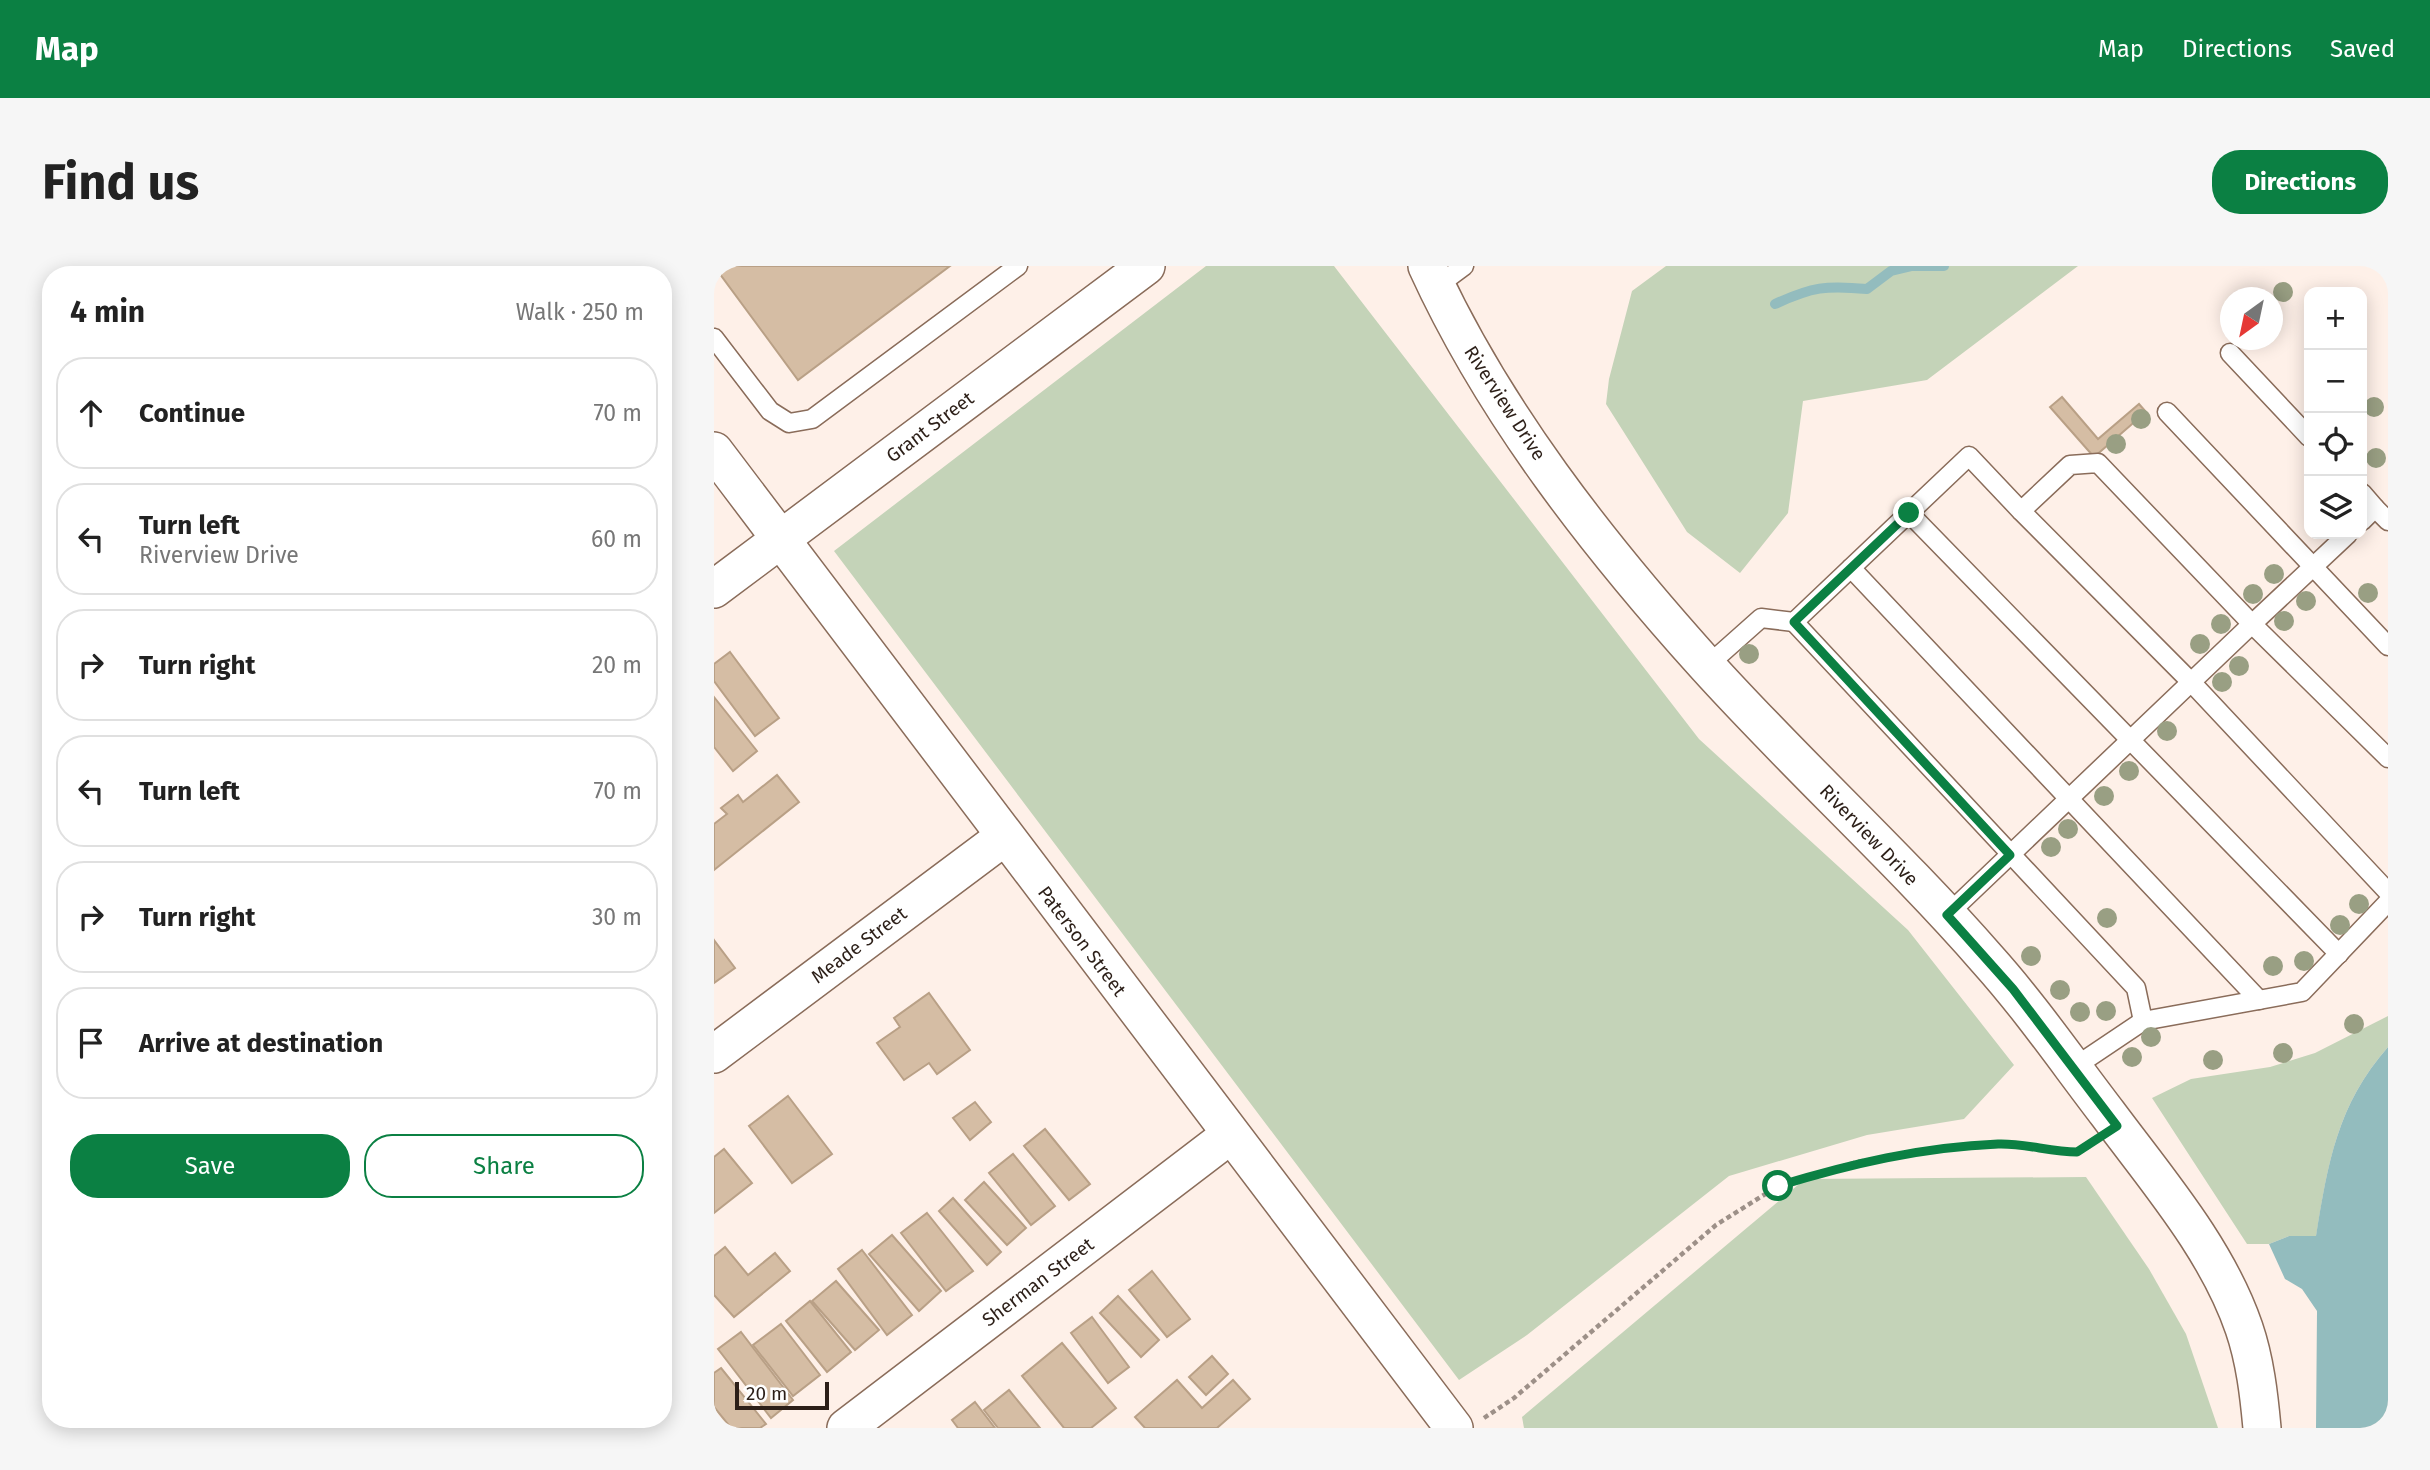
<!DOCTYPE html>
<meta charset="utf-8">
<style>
body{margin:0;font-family:"Fira Sans",sans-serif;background:#f6f6f6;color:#222}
.controls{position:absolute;right:21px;top:21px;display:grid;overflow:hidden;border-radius:14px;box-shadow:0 4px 18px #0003}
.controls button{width:63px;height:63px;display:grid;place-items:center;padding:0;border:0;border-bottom:2px solid #e0e0e0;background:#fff;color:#222;font:35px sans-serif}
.compass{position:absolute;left:1506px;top:21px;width:63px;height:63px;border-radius:50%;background:#fff;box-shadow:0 4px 18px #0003;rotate:213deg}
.scale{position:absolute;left:21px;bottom:18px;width:94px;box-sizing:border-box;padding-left:7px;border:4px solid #2c1f18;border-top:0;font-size:19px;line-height:24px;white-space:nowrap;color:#2c1f18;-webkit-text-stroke:5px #fff;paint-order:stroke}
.stop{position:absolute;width:21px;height:21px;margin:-16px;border:5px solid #0b8043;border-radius:50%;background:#fff}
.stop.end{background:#0b8043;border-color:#fff;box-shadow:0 2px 7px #0008}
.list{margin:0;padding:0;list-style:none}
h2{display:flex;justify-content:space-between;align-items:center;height:91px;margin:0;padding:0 28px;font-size:30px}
h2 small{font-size:23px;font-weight:400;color:#767676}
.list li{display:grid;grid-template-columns:46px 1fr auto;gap:21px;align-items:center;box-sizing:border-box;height:112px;margin:0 14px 14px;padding:0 14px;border:2px solid #e0e0e0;border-radius:28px}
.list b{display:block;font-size:26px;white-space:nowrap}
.list p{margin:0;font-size:23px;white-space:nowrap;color:#767676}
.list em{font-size:23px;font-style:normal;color:#767676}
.actions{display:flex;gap:14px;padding:21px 28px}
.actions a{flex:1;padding:16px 0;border:2px solid #0b8043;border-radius:28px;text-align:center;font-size:24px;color:#0b8043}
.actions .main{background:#0b8043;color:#fff}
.icon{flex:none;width:38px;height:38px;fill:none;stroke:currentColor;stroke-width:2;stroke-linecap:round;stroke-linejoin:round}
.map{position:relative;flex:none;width:1674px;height:1162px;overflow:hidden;border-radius:28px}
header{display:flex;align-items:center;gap:42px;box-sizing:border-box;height:98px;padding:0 35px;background:#0b8043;color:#fff}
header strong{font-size:33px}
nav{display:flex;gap:38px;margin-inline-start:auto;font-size:24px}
.intro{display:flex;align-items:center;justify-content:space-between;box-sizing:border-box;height:168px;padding:0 42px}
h1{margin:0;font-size:49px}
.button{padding:18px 32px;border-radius:28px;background:#0b8043;color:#fff;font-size:24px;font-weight:700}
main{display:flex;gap:42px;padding:0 42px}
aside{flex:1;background:#fff;border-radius:28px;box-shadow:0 4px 18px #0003}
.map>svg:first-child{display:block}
.green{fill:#c4d3b8}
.water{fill:#93bcbe}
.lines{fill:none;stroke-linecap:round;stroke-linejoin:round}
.stream{stroke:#93bcbe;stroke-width:10}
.building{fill:#d5bda4;stroke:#b9a086;stroke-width:2}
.service-casing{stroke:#8a6c5a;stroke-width:21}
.minor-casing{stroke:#8a6c5a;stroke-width:40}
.path{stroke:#9d9088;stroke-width:4.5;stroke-dasharray:5 3.5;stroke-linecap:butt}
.service{stroke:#fff;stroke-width:18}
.minor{stroke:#fff;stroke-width:37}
.tree{fill:#999f83}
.route{stroke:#0b8043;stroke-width:9}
.labels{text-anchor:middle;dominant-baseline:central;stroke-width:5;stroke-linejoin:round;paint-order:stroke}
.street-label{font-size:19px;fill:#2c1f18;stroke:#fff}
</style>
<header>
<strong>Map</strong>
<nav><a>Map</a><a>Directions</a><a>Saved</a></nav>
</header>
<div class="intro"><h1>Find us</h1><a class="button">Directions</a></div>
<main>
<aside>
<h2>4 min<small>Walk · 250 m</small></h2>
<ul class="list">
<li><svg class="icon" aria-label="ahead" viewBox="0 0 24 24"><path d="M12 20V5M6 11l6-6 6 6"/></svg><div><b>Continue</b></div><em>70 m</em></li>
<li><svg class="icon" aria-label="left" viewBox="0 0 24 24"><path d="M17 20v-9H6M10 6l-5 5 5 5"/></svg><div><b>Turn left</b><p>Riverview Drive</p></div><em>60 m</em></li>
<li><svg class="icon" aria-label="right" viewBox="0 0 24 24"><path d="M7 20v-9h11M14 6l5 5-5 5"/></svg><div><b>Turn right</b></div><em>20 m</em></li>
<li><svg class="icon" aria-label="left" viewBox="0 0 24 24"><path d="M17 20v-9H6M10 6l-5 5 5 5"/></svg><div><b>Turn left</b></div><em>70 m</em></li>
<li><svg class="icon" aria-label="right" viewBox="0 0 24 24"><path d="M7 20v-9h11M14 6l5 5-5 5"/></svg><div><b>Turn right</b></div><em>30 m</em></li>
<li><svg class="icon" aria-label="arrive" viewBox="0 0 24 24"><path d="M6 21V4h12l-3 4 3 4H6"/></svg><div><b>Arrive at destination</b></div></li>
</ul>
<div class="actions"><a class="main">Save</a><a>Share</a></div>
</aside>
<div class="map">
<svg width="1674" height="1162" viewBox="0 0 1674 1162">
<rect width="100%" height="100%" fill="#fef0e8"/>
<!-- green -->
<g class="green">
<polygon points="492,0 620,0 985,473 1194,664 1300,799 1250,853 1153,869 1015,910 813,1069 745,1114 120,285"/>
<polygon points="952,0 1364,0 1213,114 1089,135 1074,247 1026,307 973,266 892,138 895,113 918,25"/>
<path d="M1674,750V781C1623,839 1614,897 1602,971L1575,970L1555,978H1533L1438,832L1477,813L1556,801L1601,787Z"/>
<polygon points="1372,911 1435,1003 1472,1068 1504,1162 810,1162 808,1151 1091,913"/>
</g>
<!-- water -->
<path class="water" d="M1674,781V1162H1602L1603,1045L1588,1023L1571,1013L1555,978L1575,970H1602C1614,897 1623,839 1674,781Z"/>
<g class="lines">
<!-- stream -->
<path class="stream" d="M1061,38C1098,21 1112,19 1153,23L1177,5L1198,0H1230"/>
</g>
<!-- building -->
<g class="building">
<polygon points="0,0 236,0 84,114"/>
<polygon points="1348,131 1384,173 1425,138 1432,146 1380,191 1336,141"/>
<polygon points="16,386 65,452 41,470 0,415 0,398"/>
<polygon points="0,431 43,485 19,505 0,481"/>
<polygon points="63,509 85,536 0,604 0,558 13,548 7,542 24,529 29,536"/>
<polygon points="0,674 21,702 0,717"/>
<polygon points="215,727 256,784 223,808 215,797 190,814 163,777 186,761 180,752"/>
<polygon points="74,830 118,888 78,917 35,860"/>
<polygon points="261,836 277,856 256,874 239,852"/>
<polygon points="331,863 376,918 355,934 310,880"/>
<polygon points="10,883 38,917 0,947 0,891"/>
<polygon points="299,888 341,940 317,959 275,907"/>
<polygon points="270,916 312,962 293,979 251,934"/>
<polygon points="239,932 287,986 273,999 225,945"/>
<polygon points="213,947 259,1005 232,1025 187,967"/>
<polygon points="178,969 227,1025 205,1045 155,988"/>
<polygon points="11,981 34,1009 61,987 76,1005 20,1051 0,1029 0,990"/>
<polygon points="148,984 198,1049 173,1069 124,1003"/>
<polygon points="438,1005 476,1053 453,1071 415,1024"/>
<polygon points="122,1015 165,1064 141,1084 98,1035"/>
<polygon points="404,1030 445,1074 427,1091 386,1047"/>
<polygon points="96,1035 137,1086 113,1106 72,1055"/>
<polygon points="378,1051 415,1101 394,1117 357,1067"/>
<polygon points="67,1058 106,1109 79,1130 39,1079"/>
<polygon points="27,1066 79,1134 57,1152 4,1083"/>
<polygon points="348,1077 402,1142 377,1162 350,1162 308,1110"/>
<polygon points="498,1090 514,1108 492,1129 475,1111"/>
<polygon points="7,1102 52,1158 46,1162 17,1162 0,1141 0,1107"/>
<polygon points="463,1114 488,1142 519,1114 536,1133 503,1162 431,1162 421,1151"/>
<polygon points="295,1124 326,1162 284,1162 270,1144"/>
<polygon points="261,1136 281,1162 244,1162 238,1154"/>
</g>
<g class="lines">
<defs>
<g id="service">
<polyline points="723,20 750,0"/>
<polyline points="0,72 56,145 75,157 98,153 304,0"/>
<polyline points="1516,87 1595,171"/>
<polyline points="1453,146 1674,380"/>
<polyline points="1648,227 1661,242"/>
<polyline points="1307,245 1478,417 1674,626"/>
<polyline points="1195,247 1625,688"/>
<polyline points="1648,255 1661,242 1674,255"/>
<polyline points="1137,302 1545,734"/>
<polyline points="1080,356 1422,722 1429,755"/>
<polyline points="993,400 1047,352 1080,356 1255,190 1307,245 1356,199 1384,197 1538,358 1634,268"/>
<polyline points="1233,649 1538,358 1674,492"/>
<polyline points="1359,802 1429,755 1588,726 1674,636"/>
</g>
<g id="minor">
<path d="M713,0C780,147 884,279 991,398C1082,499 1184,591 1273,693C1317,742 1354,796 1394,848C1443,914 1503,983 1530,1062C1541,1094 1545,1129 1548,1162"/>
<polyline points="0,185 740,1162"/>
<polyline points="0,323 432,0"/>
<polyline points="0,788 290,571"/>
<polyline points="132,1162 516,869"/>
</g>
</defs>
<!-- service casing -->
<use href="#service" class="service-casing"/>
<!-- minor casing -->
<use href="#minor" class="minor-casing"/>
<!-- path -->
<polyline class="path" points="770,1152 800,1132 1002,959 1064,920 1143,896 1221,884 1308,878 1363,886 1376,880"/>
<!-- service -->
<use href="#service" class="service"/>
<!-- minor -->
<use href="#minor" class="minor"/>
</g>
<!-- trees -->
<g class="tree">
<circle cx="1569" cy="26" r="10"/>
<circle cx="1660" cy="141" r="10"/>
<circle cx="1427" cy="153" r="10"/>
<circle cx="1402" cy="178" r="10"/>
<circle cx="1662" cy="192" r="10"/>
<circle cx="1560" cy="308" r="10"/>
<circle cx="1654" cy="327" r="10"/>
<circle cx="1539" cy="328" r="10"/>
<circle cx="1592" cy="335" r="10"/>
<circle cx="1570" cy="355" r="10"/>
<circle cx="1507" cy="358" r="10"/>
<circle cx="1486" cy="378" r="10"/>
<circle cx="1035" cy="388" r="10"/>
<circle cx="1525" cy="400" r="10"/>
<circle cx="1508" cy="416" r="10"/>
<circle cx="1453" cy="465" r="10"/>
<circle cx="1415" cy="505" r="10"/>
<circle cx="1390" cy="530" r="10"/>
<circle cx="1354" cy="563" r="10"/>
<circle cx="1337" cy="581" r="10"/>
<circle cx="1645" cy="638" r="10"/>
<circle cx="1393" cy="652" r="10"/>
<circle cx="1626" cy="659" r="10"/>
<circle cx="1317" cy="690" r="10"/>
<circle cx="1590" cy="695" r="10"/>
<circle cx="1559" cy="700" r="10"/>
<circle cx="1346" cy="724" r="10"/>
<circle cx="1392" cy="745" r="10"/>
<circle cx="1366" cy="746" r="10"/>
<circle cx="1640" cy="758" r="10"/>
<circle cx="1437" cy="771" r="10"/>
<circle cx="1569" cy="787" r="10"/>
<circle cx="1418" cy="791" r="10"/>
<circle cx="1499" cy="794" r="10"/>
</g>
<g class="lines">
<!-- route -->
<path class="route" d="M1064,920C1136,898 1208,881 1284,878C1311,877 1336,886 1363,886L1403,860L1299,723L1233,649L1296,589L1080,356L1195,247"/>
</g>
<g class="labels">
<!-- street labels -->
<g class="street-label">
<text transform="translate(791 137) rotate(57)">Riverview Drive</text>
<text transform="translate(216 161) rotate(-37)">Grant Street</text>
<text transform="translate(1155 569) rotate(46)">Riverview Drive</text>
<text transform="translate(368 675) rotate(53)">Paterson Street</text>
<text transform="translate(145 679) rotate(-37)">Meade Street</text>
<text transform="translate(324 1016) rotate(-37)">Sherman Street</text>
</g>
</g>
</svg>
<div class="controls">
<button>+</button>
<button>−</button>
<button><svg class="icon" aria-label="locate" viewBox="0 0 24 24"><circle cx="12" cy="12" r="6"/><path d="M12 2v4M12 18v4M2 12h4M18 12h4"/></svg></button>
<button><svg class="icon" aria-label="layers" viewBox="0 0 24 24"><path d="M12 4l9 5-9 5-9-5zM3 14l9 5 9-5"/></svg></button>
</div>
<svg class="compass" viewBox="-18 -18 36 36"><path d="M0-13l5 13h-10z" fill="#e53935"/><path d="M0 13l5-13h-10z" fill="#767676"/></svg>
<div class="scale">20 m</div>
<div class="stop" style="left:1064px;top:920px"></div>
<div class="stop end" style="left:1195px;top:247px"></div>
</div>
</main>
